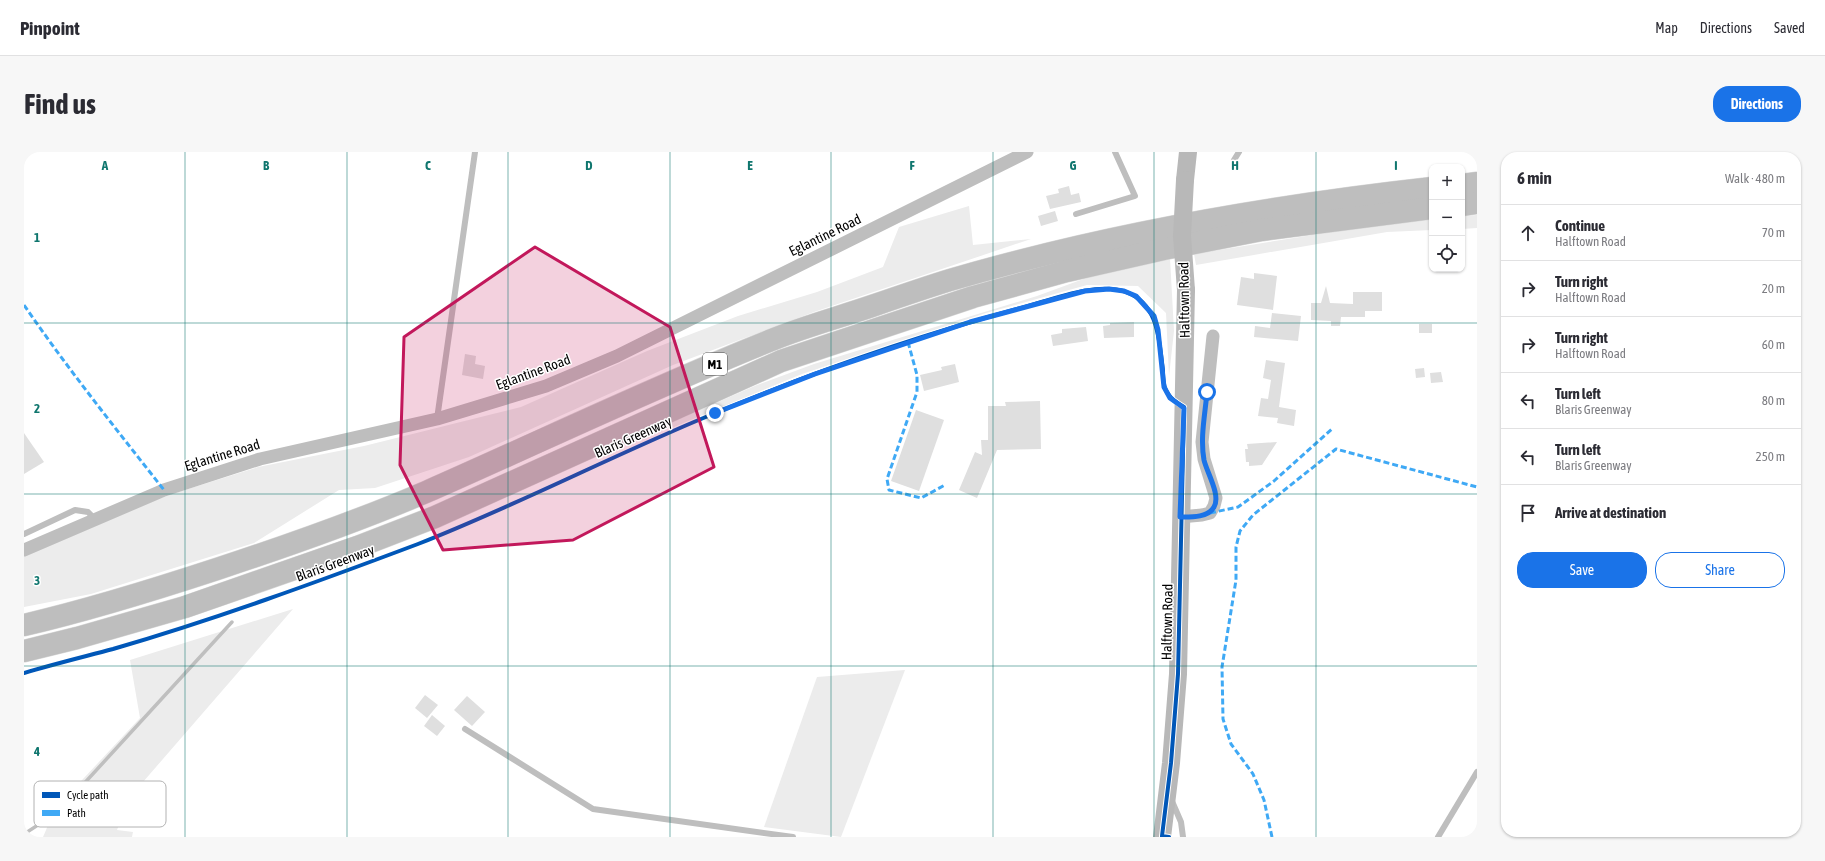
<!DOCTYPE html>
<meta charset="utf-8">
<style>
body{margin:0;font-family:"Asap Condensed",sans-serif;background:#f7f7f7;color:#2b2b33}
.controls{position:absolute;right:12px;top:12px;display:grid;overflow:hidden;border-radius:8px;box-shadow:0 1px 3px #0004}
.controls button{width:36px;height:36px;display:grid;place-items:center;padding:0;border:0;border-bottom:1px solid #e1e1e2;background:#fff;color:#2b2b33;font:20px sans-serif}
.stop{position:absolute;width:12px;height:12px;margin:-9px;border:3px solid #1a73e8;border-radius:50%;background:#fff}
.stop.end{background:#1a73e8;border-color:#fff;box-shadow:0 1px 4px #0008}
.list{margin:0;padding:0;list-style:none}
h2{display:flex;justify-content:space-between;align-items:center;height:52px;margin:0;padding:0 16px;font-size:17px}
h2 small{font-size:13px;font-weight:400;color:#7c7c81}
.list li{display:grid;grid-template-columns:26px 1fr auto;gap:12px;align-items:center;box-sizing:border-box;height:56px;padding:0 16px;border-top:1px solid #e1e1e2}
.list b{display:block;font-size:15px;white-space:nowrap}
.list p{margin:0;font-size:13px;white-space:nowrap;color:#7c7c81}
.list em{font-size:13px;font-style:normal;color:#7c7c81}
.actions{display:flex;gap:8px;padding:12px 16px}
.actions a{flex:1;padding:9px 0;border:1px solid #1a73e8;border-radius:16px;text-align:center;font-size:14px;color:#1a73e8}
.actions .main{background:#1a73e8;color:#fff}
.icon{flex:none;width:22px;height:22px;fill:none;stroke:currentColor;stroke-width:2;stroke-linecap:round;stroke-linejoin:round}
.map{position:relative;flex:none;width:1453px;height:685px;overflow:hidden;border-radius:16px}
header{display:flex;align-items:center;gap:24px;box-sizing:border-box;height:56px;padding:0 20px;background:#fff;border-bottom:1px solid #e1e1e2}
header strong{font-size:19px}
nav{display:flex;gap:22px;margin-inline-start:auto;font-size:14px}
.intro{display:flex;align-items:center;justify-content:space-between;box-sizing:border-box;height:96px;padding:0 24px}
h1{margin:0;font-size:28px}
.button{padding:10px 18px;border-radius:16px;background:#1a73e8;color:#fff;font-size:14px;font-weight:700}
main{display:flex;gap:24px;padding:0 24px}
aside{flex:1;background:#fff;border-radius:16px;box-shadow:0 1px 3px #0004}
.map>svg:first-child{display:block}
.green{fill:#ececec}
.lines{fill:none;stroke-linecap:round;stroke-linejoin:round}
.stream{stroke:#bfbfbf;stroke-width:3.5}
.building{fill:#dfdfdf}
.highway-casing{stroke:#dbdbdb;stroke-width:23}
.lane{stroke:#bebebe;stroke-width:6}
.street{stroke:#bebebe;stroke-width:13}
.secondary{stroke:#b8b8b8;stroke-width:18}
.highway{stroke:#bebebe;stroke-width:22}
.secondary-bridge{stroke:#b8b8b8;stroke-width:18}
.quiet{stroke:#3fa9f5;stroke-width:3;stroke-dasharray:6 3;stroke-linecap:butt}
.cycleway-casing{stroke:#fff;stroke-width:6}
.cycleway{stroke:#0057b8;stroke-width:4}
.route{stroke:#1a73e8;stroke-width:5}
.marked{fill:#c2185b;fill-opacity:0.2;stroke:#c2185b;stroke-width:3;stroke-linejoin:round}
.grid{fill:none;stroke:#0f766e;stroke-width:1;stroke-opacity:0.55}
.labels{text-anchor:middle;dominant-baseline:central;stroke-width:3;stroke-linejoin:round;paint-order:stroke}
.shield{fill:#fff;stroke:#4c4c4c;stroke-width:1}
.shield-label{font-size:13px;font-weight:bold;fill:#000}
.street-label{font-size:14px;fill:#000;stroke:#fff}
.key{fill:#fff;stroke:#b2b2b2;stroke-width:1}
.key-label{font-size:11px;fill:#000}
.grid-label{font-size:13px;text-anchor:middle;font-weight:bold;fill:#0f766e;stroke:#fff;stroke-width:3;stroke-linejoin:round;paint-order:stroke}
</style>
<header>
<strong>Pinpoint</strong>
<nav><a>Map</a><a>Directions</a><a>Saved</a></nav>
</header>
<div class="intro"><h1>Find us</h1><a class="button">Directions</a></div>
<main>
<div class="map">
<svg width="1453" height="685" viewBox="0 0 1453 685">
<rect width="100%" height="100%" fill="#fff"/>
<!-- green -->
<g class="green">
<polygon points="945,54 949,93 1007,87 790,160 649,213 445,305 351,336 315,338 230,391 67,442 0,455 0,402 65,373 148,342 234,315 340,294 497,255 623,199 714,164 793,140 859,115 875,75"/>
<polygon points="1453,63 1453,76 1438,77 1438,64"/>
<polygon points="1408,67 1408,78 1363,80 1172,113 1170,102 1370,70"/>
<polygon points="1146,106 1150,179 1145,224 1142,161 1114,134 1063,133 962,161 778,222 648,276 646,271 733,233 790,212 1013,144 1073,122"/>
<polygon points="269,457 106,645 93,678 109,680 108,685 19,685 31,657 116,566 106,508"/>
<polygon points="881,518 817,685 740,675 793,525"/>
</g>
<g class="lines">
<!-- stream -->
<polyline class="stream" points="0,682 34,660 208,470"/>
</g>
<!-- building -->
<g class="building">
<polygon points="1045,34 1047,43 1055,41 1057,50 1026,57 1022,44 1035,41 1034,37"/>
<polygon points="1031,59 1034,69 1017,74 1014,64"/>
<polygon points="1230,121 1253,124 1249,158 1213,153 1217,125 1230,127"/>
<polygon points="1302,134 1306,151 1329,152 1329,140 1358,140 1358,159 1341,159 1341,165 1317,165 1316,174 1307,174 1307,169 1287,168 1287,151 1297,151"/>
<polygon points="1248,161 1277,164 1274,189 1230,185 1231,174 1246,176"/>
<polygon points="1110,170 1110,185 1080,186 1079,174 1086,173 1086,171"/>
<rect x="1395" y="172" width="13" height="9"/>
<polygon points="1062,175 1064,189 1029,194 1027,183 1038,181 1038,177"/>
<polygon points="441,202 452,204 451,212 461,214 459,227 438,223"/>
<polygon points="1242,208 1261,211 1255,255 1272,258 1270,274 1253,271 1254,266 1234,264 1237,246 1244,247 1247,228 1239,226"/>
<polygon points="931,212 935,230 900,239 896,223 918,218 917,215"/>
<polygon points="1400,216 1401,225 1392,226 1391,217"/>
<polygon points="1417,220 1419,230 1407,231 1406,221"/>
<polygon points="1016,249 1017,297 973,298 953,346 935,338 951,300 958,303 957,288 964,288 964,254 982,254 981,250"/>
<polygon points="892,258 920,268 895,339 867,329"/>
<polygon points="0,281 20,310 0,322"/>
<polygon points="1253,290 1238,313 1225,314 1225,310 1222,310 1221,297 1224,297 1223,292"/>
<polygon points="401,543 414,553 403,566 391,556"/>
<polygon points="443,544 461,560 448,574 430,558"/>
<polygon points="408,563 421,574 413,584 400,574"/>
</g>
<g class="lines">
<defs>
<g id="highway">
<polyline points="1438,33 1453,31"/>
<polyline points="1438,53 1453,51"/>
<path d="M0,473C65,458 129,438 193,417C263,394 334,369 402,340C518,289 632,234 750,187C782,174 816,165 848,154C874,145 900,136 926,128C1083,82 1246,54 1408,36"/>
<polyline points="0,499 53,486 161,455 336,394 411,365 757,209 949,145 1043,119 1140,97 1238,78 1408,56"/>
</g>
</defs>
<!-- highway casing -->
<use href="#highway" class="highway-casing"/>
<!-- lane -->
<g class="lane">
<polyline points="1210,8 1215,0"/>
<polyline points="1052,62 1111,44 1091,0"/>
<polyline points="413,267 451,0"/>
<polyline points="0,382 51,358 64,360 71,367"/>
<polyline points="441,577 569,657 769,685"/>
<polyline points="1147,647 1157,670 1159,685"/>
<polyline points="1414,685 1453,620"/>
</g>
<!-- street -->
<g class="street">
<polyline points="1156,365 1178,363 1186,361 1190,354 1192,346 1180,307 1178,290 1189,184"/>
<polyline points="0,398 140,338 236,307 413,267 522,234 593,204 1003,0"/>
</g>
<!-- secondary -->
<g class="secondary">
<polyline points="1161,28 1164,0"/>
<polyline points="1138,685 1147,611 1154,522 1162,138"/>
</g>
<!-- highway -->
<use href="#highway" class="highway"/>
<!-- secondary-bridge -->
<polyline class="secondary-bridge" points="1161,28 1158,84 1162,138"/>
<!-- quiet -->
<g class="quiet">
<path d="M0,153C44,217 92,277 140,338"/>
<polyline points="884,190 893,223 893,240 863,327 865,338 897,346 921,333"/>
<polyline points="1186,361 1214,355 1250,329 1309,276"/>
<polyline points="1248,685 1240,648 1229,622 1207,592 1199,567 1198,515 1212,428 1212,395 1216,379 1229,363 1312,297 1453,335"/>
</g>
<defs>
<path id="cycleway" d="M0,521C30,512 59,505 89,497C192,467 293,430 394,392C494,353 589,303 689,262C787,221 890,185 993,157C1025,149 1070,129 1102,140C1135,152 1135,189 1139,218C1139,226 1139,236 1145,243C1148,248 1155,252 1160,255L1154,522L1147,611L1138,684L1145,685"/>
</defs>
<!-- cycleway casing -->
<use href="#cycleway" class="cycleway-casing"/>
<!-- cycleway -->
<use href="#cycleway" class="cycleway"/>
</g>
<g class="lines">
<!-- route -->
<path class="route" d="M691,261L791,222L946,170L1061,139L1085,137L1100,139L1112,144L1130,164L1134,178L1140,235L1146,246L1160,256L1156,365C1166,365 1184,366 1190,355C1197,343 1183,321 1180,308C1176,286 1181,263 1183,240"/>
</g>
<!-- marked area -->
<path class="marked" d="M511,95L646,175L690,315L549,388L419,398L376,313L380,185Z"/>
<!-- grid -->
<path class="grid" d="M161,0V685M323,0V685M484,0V685M646,0V685M807,0V685M969,0V685M1130,0V685M1292,0V685M0,171H1453M0,342H1453M0,514H1453"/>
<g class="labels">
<!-- shield labels -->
<rect class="shield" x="679" y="201" width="24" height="22" rx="3"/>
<g class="shield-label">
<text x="691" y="212">M1</text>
</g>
<!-- street labels -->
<g class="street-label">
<text transform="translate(801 83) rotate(-26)">Eglantine Road</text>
<text transform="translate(1160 148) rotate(-91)">Halftown Road</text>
<text transform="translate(509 220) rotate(-20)">Eglantine Road</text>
<text transform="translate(609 285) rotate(-24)">Blaris Greenway</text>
<text transform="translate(198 303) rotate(-17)">Eglantine Road</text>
<text transform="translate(311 411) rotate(-20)">Blaris Greenway</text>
<text transform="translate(1143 470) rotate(-89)">Halftown Road</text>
</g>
</g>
<!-- legend -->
<rect x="10" y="629" width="132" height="46" rx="6" class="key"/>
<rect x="18" y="640" width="18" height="6" fill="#0057b8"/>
<rect x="18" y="658" width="18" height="6" fill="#3fa9f5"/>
<g class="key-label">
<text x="43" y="647">Cycle path</text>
<text x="43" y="665">Path</text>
</g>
<g class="grid-label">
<text x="81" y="18">A</text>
<text x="242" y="18">B</text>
<text x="404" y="18">C</text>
<text x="565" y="18">D</text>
<text x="726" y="18">E</text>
<text x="888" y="18">F</text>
<text x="1049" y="18">G</text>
<text x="1211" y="18">H</text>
<text x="1372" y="18">I</text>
<text x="13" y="90">1</text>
<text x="13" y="261">2</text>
<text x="13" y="433">3</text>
<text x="13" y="604">4</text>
</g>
</svg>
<div class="controls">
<button>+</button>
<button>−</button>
<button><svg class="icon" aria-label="locate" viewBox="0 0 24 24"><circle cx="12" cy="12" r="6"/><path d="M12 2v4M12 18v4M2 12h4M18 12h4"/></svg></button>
</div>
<div class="stop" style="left:1183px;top:240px"></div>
<div class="stop end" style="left:691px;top:261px"></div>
</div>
<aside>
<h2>6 min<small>Walk · 480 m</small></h2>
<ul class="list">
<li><svg class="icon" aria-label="ahead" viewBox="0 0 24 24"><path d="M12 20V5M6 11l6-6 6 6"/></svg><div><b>Continue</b><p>Halftown Road</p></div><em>70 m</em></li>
<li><svg class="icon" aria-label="right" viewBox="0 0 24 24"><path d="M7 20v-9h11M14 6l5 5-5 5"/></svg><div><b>Turn right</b><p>Halftown Road</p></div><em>20 m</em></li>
<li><svg class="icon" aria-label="right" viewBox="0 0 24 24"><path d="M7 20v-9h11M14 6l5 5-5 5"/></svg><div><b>Turn right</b><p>Halftown Road</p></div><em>60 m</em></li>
<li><svg class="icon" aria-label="left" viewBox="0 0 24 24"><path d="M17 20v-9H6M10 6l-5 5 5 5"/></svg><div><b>Turn left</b><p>Blaris Greenway</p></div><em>80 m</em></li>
<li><svg class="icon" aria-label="left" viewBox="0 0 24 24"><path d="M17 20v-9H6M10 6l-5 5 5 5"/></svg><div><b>Turn left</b><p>Blaris Greenway</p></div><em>250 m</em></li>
<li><svg class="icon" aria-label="arrive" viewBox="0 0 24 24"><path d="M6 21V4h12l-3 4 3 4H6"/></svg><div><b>Arrive at destination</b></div></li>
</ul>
<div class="actions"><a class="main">Save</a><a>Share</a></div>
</aside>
</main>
